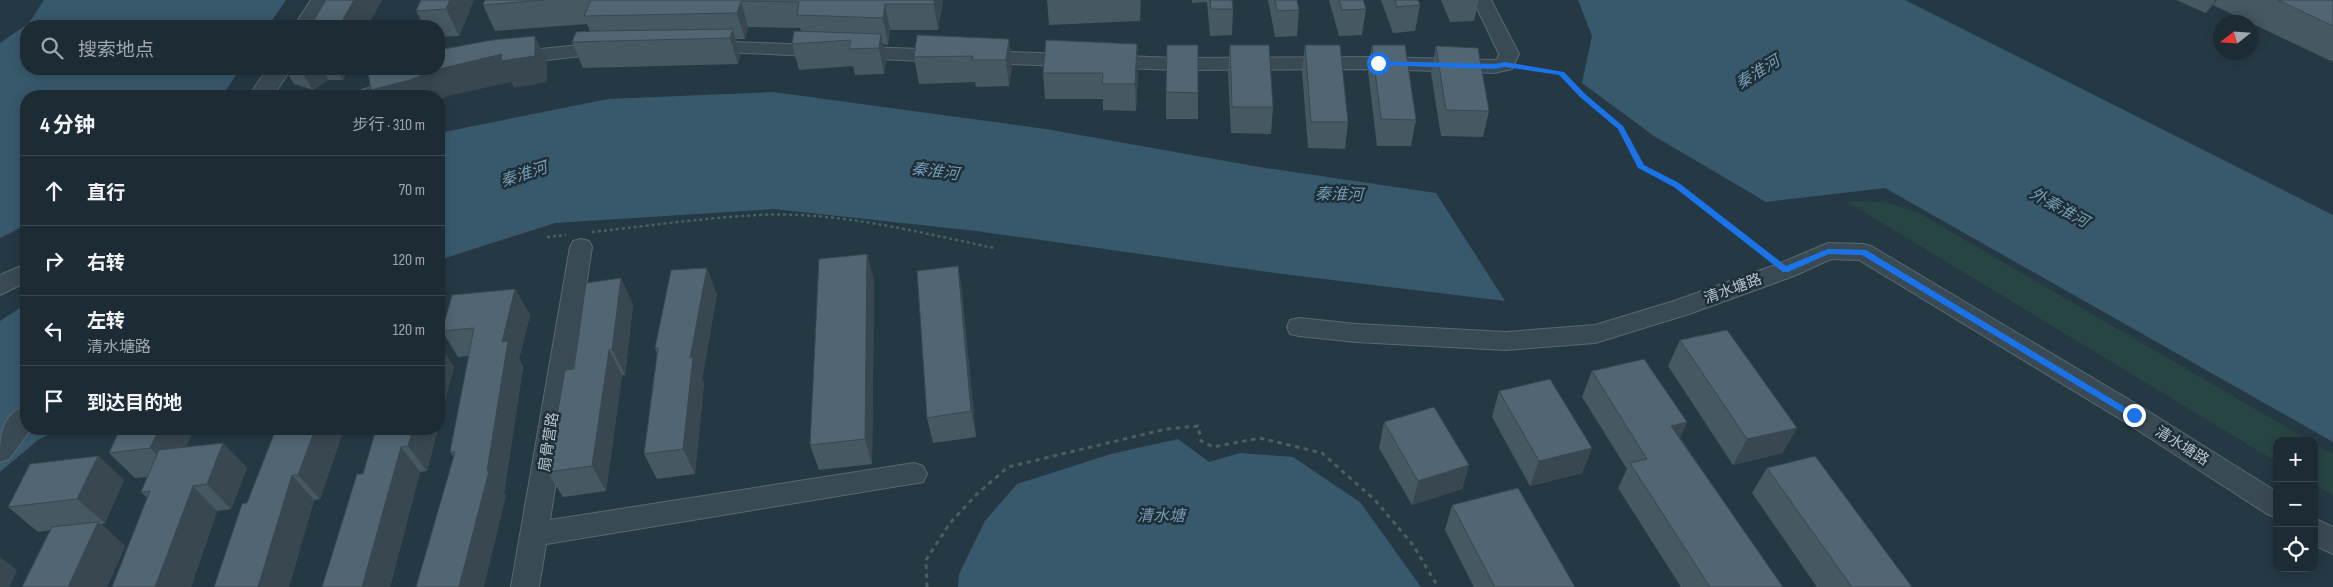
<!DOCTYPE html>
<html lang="zh">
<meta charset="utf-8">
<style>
body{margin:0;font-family:"Sofia Sans Condensed","Noto Sans SC",sans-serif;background:#293740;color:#f1f3f6}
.controls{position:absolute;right:15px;bottom:15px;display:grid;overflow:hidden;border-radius:10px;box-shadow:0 2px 12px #0003}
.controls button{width:45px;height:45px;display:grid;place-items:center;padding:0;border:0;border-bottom:1px solid #3a474f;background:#1c2b34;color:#f1f3f6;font:25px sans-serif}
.compass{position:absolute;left:2213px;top:15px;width:45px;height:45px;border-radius:50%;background:#1c2b34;box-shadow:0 2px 12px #0003;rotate:253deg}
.stop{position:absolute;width:15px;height:15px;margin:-11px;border:4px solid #1a73e8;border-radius:50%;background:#fff}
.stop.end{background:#1a73e8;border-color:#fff;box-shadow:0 1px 5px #0008}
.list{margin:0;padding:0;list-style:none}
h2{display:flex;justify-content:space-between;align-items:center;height:65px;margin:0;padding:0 20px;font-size:21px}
h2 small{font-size:16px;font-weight:400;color:#a0a7ac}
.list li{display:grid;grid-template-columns:32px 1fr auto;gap:15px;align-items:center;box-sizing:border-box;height:70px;padding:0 20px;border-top:1px solid #3a474f}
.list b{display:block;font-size:19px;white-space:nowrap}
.list p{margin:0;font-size:16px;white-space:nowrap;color:#a0a7ac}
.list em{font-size:16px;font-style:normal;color:#a0a7ac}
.icon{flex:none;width:28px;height:28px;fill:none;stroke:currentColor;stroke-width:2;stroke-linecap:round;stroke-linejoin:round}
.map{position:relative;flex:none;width:2333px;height:587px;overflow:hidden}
.search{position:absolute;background:#1c2b34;box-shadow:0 2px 12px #0003;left:20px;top:20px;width:425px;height:55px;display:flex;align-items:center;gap:12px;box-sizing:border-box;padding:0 18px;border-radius:20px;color:#a0a7ac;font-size:19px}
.panel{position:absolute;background:#1c2b34;box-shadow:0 2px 12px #0003;left:20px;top:90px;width:425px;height:345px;border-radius:20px}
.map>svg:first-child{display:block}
.green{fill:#274543}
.water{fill:#38596c}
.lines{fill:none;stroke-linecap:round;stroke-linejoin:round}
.minor-casing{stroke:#586871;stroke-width:2}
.tertiary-casing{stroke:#586871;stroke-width:2}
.path-far1{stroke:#46615e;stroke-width:2.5;stroke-dasharray:3 3;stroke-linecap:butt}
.path{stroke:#46615e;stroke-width:3;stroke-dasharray:4.5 4.5;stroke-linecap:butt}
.minor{fill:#3a4a54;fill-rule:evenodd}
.tertiary{fill:#3a4a54;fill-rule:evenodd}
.wall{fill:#465862}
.shaded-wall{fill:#394750}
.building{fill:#516672;stroke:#394750}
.route{fill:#1a73e8}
.labels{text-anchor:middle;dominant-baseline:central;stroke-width:5;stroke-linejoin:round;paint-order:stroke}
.street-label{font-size:15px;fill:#b7c5cd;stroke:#1e2f39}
.water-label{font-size:16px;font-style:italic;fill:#769cb2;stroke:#1e2f39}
</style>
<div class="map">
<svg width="2333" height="587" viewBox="0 0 2333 587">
<rect width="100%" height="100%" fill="#253945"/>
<!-- green -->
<g class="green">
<polygon points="1846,201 1884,202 1917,212 2310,441 2277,441 2277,462"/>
<polygon points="2314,444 2333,454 2333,496 2314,484"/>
</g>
<!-- water -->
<g class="water">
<polygon points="44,0 286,0 268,26 26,26 26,69 240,69 222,96 26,96 26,225 0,238 0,43 29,23"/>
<polygon points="1578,0 1905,0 2333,215 2333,442 1885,188 1766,202 1654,136 1582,83 1592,36"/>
<polygon points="773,92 1046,129 1259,167 1436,193 1505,301 1283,274 976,231 774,209 555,223 439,260 439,133 608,99"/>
<polygon points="26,304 26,429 58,429 38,440 0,472 0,321"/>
<polygon points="1178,439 1209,462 1240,453 1293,457 1360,502 1421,587 958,587 959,574 985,521 1017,484 1111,454"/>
</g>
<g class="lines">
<defs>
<g id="minor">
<polygon points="1473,0 1491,0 1519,54 1512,69 1494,73 1378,69 1178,70 979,63 972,61 969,57 972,53 979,51 1178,58 1378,57 1497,60 1499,54"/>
<polygon points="707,41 945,50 952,52 955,56 952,60 945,62 700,51 697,47 700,43"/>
<polygon points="608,42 615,44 618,48 615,52 512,64 505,62 502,58 505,54 512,52"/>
<path d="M404,75L411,76L414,81C403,97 374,97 357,96L360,91Z"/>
<polygon points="581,239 589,241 592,247 550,520 914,463 923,466 927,474 923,482 546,544 539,587 511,587 570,247 573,241"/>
<polygon points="1828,243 1863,244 1871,246 2143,408 2277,492 2277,518 2267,514 2125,422 1859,260 1831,259 1794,276 1689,314 1595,343 1506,350 1356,342 1299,336 1290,334 1287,327 1290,320 1299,318 1356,324 1506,332 1595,325 1674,301 1778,264"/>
<polygon points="26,264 26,282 0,295 0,275"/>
<path d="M26,406V429H31L9,459L0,462C0,439 0,414 26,406Z"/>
<polygon points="2314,518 2333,527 2333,554 2314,545"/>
</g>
<g id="tertiary">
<polygon points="311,0 333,0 316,26 294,26"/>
<polygon points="267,69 291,69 273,96 249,96"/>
</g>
</defs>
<!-- minor casing -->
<use href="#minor" class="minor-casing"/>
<!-- tertiary casing -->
<use href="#tertiary" class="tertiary-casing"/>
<!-- path-far1 -->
<g class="path-far1">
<polyline points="1523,67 1561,73 1582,95 1621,128 1641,166 1676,185 1770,257"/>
<path d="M592,232C647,226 703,218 758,215C837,211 917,232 994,248"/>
<polyline points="547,237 566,235"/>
</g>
<!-- path -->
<polyline class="path" points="927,587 926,560 950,523 977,494 1008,467 1166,429 1198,426 1201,441 1213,447 1260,438 1322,453 1375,500 1413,545 1438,587"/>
<!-- minor -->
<use href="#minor" class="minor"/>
<!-- tertiary -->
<use href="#tertiary" class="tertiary"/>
</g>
<!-- wall -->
<g class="wall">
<polygon points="421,0 474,0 459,36 439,37 439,26 424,26 416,11"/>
<polygon points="485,0 943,0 938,30 890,30 888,45 883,44 886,60 884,74 855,75 853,66 799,70 792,44 801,31 800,28 748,27 745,39 736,39 740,55 738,64 583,68 572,42 590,31 587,24 495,31 483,5"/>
<polygon points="1047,0 1141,0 1140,21 1049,25"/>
<polygon points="1192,0 1232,0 1233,9 1232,35 1210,36 1207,2 1192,3"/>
<polygon points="1268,0 1297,0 1299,10 1297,36 1275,37"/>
<polygon points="1329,0 1363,0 1366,9 1362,35 1339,36"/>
<polygon points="1381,0 1418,0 1420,5 1415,31 1393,33"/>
<polygon points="1441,0 1479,0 1474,21 1450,22"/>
<polygon points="2176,0 2333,0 2333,62 2213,5 2206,13"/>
<polygon points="1009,39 1012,65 1009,86 976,87 975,82 919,84 914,57"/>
<polygon points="1137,44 1138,70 1136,111 1103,110 1103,99 1045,99 1043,73"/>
<polygon points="1230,45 1273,107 1271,134 1231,133 1228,72"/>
<polygon points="1305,45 1348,122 1345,149 1308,148 1302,71"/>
<polygon points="1372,45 1416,120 1411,146 1377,146 1368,71"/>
<polygon points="1436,46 1489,111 1483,137 1441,136 1431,73"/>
<polygon points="285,69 349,69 343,80 328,80 313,90 294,84"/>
<polygon points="1166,92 1198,93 1198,119 1166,119"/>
<polygon points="867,254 874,281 872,464 819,470 810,445"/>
<polygon points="958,266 962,293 976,437 933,443 927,418"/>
<polygon points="515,289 530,315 519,359 523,367 504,493 506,496 454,457 450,452 469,356 458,357 442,331"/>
<polygon points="717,294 702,379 704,383 695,474 657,479 644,454 657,354 655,348"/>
<polygon points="633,304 625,375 622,375 606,491 563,497 547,472 574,369"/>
<polygon points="1680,340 1797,428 1782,453 1733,465 1668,366"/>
<polygon points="1592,371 1687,422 1680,438 1783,587 1681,587 1618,488 1627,469 1582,397"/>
<polygon points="1499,391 1592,448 1582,473 1530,486 1492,417"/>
<polygon points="1384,422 1469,465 1462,489 1412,505 1379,448"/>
<polygon points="120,429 188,429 192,433 186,447 223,443 247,468 231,509 217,511 191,587 112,587 147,498 141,492 147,477 135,478 109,453"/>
<polygon points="276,429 344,429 320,499 314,500 289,587 214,587"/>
<polygon points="376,429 438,429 427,471 420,472 390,587 322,587 363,474"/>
<polygon points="98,456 124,480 105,523 101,524 125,546 107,587 22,587 50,530 38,532 8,507"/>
<polygon points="1767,468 1912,587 1817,587 1752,493"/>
<polygon points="1452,505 1575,587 1474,587 1445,530"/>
</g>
<!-- shaded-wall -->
<g class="shaded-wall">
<polygon points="354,0 382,0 368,26 339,26"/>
<polygon points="450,0 474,0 459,36 446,9"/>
<polygon points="934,0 943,0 938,30 934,4"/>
<polygon points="1140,0 1141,0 1140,21"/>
<polygon points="2215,0 2217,0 2206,13"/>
<polygon points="741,1 748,27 745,39 737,13"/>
<polygon points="885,4 890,30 888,45 883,18"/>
<polygon points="733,29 740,55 738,64 730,38"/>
<polygon points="881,34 886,60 884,74 879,48"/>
<polygon points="535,36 547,62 547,82 514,88 511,82 448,96 439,100 439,96 375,96 371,90"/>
<polygon points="1009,39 1012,65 1009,86 1006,60"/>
<polygon points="1137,44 1138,70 1136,111 1135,84"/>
<polygon points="300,69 322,69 328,80 313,90"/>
<polygon points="336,69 349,69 343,80"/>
<polygon points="867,254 874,281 872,464 865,439"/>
<polygon points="958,266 962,293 976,437 971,411"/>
<polygon points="707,268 717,294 702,379 704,383 695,474 683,449 690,358"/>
<polygon points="621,278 633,304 625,375 612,349"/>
<polygon points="515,289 530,315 519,359 523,367 504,493 506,496 484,587 459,587 487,471 502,342"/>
<polygon points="439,343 454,367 439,426"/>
<polygon points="609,350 622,375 606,491 592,466"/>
<polygon points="1687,422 1675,448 1671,426"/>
<polygon points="1797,428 1782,453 1733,465 1747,439"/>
<polygon points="159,429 188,429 192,433 175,473 150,448"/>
<polygon points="315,429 344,429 320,499 298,475"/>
<polygon points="413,429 438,429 427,471 408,446"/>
<polygon points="223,443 247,468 231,509 207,484"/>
<polygon points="401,447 420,472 390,587 362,587"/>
<polygon points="1592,448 1582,473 1530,486 1539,461"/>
<polygon points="98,456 124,480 105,523 77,499"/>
<polygon points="1469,465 1462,489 1412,505 1418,481"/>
<polygon points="292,475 314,500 289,587 258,587"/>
<polygon points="193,486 217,511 191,587 155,587"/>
<polygon points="98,522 125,546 107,587 68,587"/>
<polygon points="0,557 17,570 10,587 0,587"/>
</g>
<!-- building -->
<g class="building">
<polygon points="326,0 354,0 339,26 306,26 311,25"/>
<polygon points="421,0 450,0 446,9 416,11"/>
<polygon points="485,0 544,0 483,5"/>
<polygon points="591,0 934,0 934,4 885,4 883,18 797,15 799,2 741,1 737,13 584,16"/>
<polygon points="1210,0 1232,0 1233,9 1211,9"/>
<polygon points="1275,0 1297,0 1299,10 1277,11"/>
<polygon points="1339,0 1363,0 1366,9 1342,10"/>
<polygon points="1395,0 1418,0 1420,5 1397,7"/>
<polygon points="2278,0 2333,0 2333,26"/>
<polygon points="733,29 730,38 572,42 576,32 595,31"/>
<polygon points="794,31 881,34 879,48 849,49 851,40 792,44"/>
<polygon points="917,35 1009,39 1006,60 972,60 973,56 914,57"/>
<polygon points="535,36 535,56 501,61 502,54 439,69 439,50 492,40"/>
<polygon points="1046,40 1137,44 1135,84 1102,84 1103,73 1043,73"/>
<polygon points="1167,45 1198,45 1198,93 1166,92"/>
<polygon points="1230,45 1269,45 1273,107 1232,107"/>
<polygon points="1305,45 1340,45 1348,122 1311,122"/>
<polygon points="1372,45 1405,45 1416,120 1381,119"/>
<polygon points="1436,46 1478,48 1489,111 1446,110"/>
<polygon points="379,69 438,69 410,80 371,90 368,73"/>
<polygon points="867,254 865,439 810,445 819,259"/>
<polygon points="958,266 971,411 927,418 917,271"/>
<polygon points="707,268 690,358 693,357 683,449 644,454 658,348 655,348 671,270"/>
<polygon points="621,278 612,349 609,350 592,466 547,472 565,370 574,369 586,283"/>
<polygon points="515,289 502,342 508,341 487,471 489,471 459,587 416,587 455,452 450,452 474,328 442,331 452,295"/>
<polygon points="1727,330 1797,428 1747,439 1680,340"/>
<polygon points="1644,359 1687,422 1671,426 1783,587 1710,587 1630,463 1647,459 1592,371"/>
<polygon points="1550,379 1592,448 1539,461 1499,391"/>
<polygon points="1434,407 1469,465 1418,481 1384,422"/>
<polygon points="120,429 159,429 150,448 109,453"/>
<polygon points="276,429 315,429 298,475 292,475 258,587 214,587 242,504 247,503"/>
<polygon points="376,429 413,429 408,446 401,447 362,587 322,587 357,474 363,474"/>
<polygon points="223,443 207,484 193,486 155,587 112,587 150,491 141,492 159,450"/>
<polygon points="98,456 77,499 8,507 30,464"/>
<polygon points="1815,456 1912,587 1852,587 1767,468"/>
<polygon points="1518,488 1575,587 1495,587 1452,505"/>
<polygon points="98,522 68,587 22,587 52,527"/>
</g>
<!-- route -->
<polygon class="route" points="1378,61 1494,64 1505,62 1564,72 1585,94 1623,126 1644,165 1679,183 1786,266 1828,249 1866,250 2138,415 2134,419 2131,418 1862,255 1829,254 1788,272 1783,272 1674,187 1638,168 1618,129 1580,97 1559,75 1505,67 1494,69 1375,65"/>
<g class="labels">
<!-- street labels -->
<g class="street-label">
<text transform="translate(1733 289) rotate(-20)">清水塘路</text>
<text transform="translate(549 442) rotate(-81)">扇骨营路</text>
<text transform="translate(2182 446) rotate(32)">清水塘路</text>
</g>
<!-- water labels -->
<g class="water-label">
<text transform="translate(1758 73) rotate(-32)">秦淮河</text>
<text transform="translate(935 172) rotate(7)">秦淮河</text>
<text transform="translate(524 175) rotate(-18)">秦淮河</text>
<text transform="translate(1339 195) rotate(1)">秦淮河</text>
<text transform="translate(2059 208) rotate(29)">外秦淮河</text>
<text x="1161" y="516">清水塘</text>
</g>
</g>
</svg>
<div class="controls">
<button>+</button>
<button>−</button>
<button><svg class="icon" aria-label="locate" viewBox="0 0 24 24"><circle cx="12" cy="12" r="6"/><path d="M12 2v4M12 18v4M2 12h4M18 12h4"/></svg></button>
</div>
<svg class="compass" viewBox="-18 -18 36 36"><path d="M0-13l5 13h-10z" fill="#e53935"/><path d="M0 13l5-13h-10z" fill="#a0a7ac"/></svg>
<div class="stop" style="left:1378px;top:63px"></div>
<div class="stop end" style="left:2134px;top:415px"></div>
<div class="search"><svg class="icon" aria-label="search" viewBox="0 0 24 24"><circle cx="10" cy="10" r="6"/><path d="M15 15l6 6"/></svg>搜索地点</div>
<section class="panel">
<h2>4 分钟<small>步行 · 310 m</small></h2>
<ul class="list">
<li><svg class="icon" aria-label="ahead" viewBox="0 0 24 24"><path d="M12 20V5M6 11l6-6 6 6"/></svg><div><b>直行</b></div><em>70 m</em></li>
<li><svg class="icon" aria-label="right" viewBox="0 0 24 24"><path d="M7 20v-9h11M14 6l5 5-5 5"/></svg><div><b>右转</b></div><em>120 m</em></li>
<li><svg class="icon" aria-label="left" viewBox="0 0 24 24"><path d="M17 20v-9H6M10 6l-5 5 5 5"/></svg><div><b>左转</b><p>清水塘路</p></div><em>120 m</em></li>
<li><svg class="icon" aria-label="arrive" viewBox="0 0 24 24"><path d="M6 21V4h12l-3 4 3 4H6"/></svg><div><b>到达目的地</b></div></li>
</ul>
</section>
</div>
